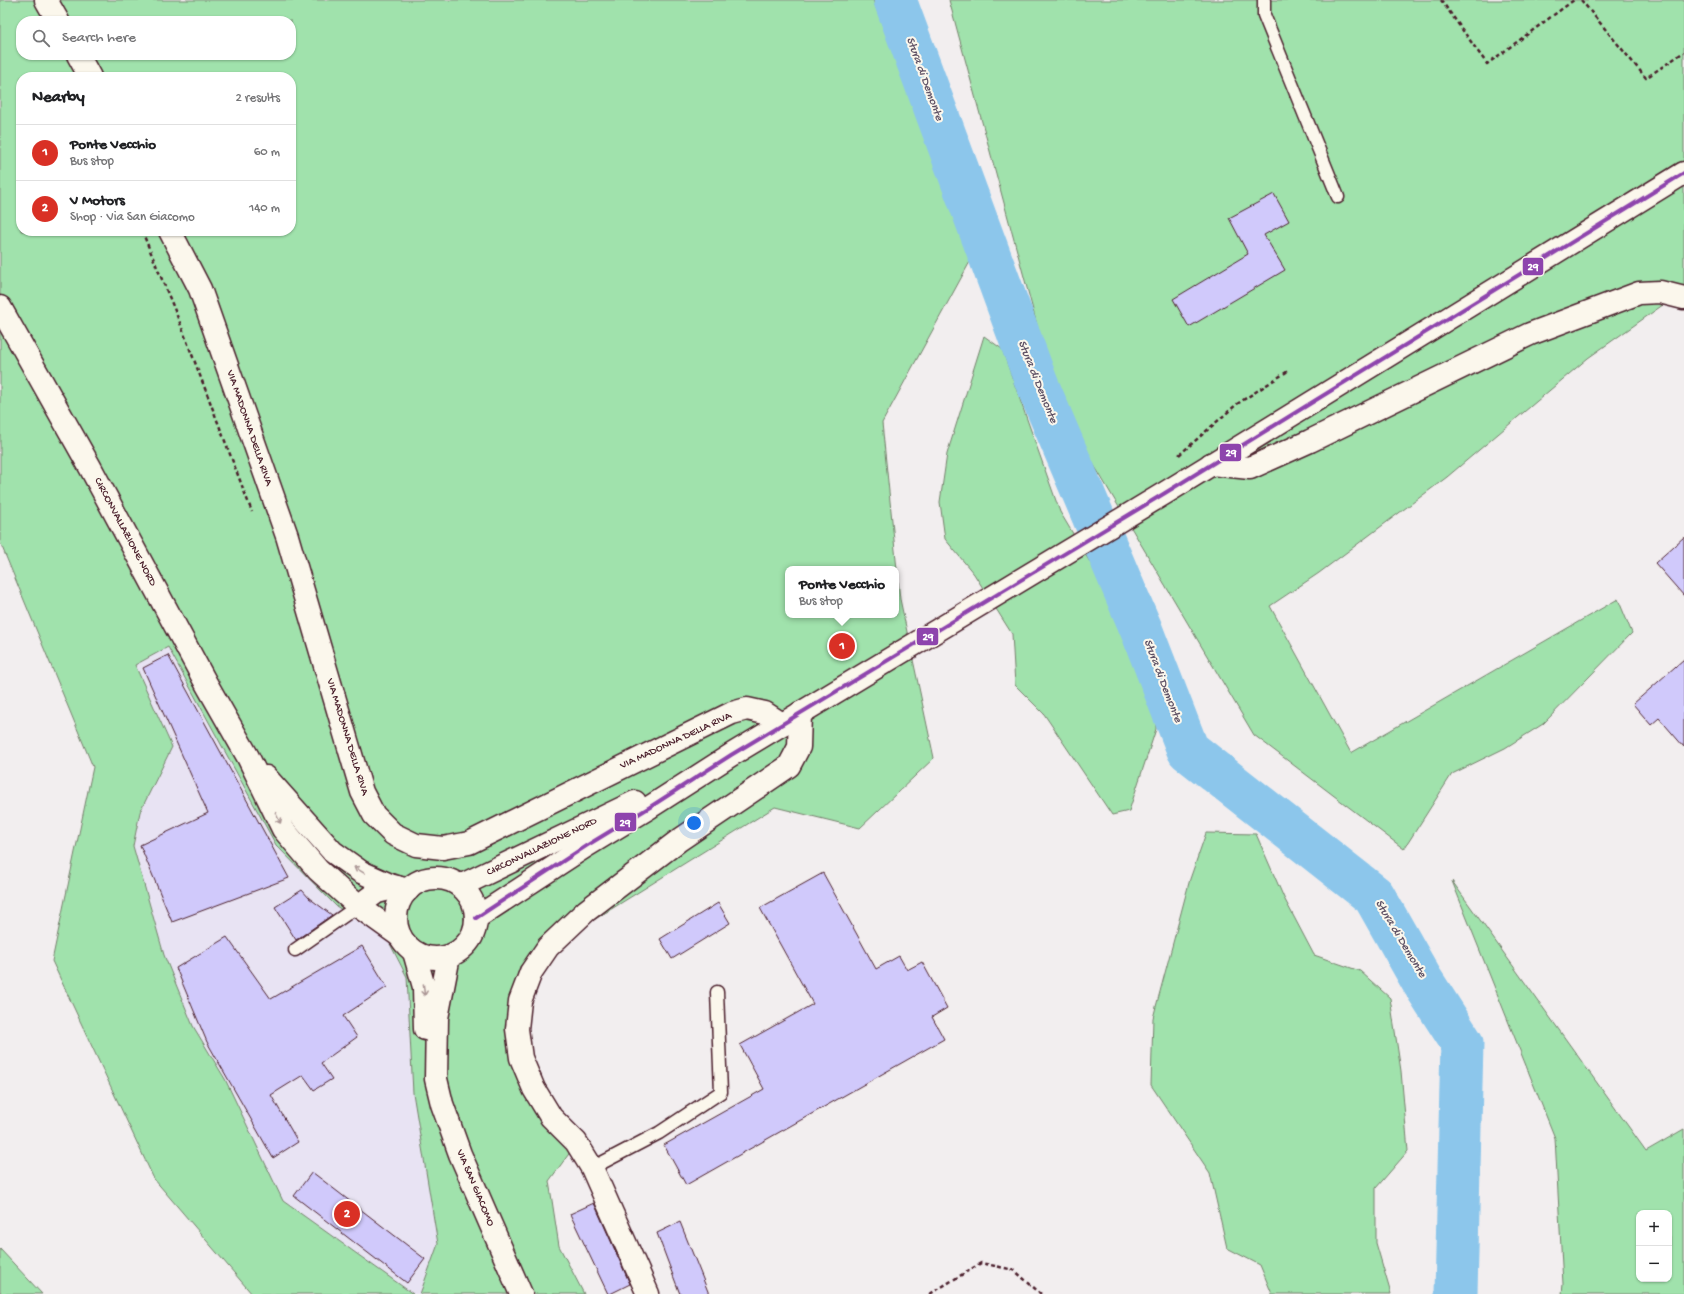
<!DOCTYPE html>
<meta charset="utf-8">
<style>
body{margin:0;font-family:"Gochi Hand",sans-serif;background:#f2f2f2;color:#202124}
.controls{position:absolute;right:12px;bottom:12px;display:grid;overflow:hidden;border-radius:8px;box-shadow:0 1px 3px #0004}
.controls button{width:36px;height:36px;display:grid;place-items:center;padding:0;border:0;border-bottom:1px solid #e0e0e0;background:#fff;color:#202124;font:20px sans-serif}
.you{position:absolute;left:694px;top:823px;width:14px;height:14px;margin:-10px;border:3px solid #fff;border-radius:50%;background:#1a73e8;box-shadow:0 0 0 6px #1a73e833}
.badge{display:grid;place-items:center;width:26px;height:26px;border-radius:50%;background:#d93025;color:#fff;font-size:13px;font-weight:700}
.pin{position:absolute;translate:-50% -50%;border:2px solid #fff;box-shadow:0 1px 4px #0006}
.popup{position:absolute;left:785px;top:566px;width:114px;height:52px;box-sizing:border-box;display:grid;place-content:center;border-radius:8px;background:#fff;filter:drop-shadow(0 1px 3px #0005);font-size:13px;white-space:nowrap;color:#757577}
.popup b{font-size:15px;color:#202124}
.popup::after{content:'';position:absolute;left:50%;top:100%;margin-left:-8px;border:8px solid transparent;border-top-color:#fff}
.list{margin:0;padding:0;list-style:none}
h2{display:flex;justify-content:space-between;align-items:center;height:52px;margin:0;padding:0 16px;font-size:17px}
h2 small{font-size:13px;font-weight:400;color:#757577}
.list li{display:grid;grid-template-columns:26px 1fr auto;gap:12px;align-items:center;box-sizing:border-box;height:56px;padding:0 16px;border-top:1px solid #e0e0e0}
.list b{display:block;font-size:15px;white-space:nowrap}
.list p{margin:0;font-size:13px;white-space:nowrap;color:#757577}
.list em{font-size:13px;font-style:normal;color:#757577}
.icon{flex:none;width:22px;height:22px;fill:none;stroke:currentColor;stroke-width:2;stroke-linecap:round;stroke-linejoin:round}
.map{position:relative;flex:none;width:1684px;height:1294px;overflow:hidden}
.search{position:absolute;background:#fff;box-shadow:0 1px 3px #0004;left:16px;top:16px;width:280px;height:44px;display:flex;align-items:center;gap:10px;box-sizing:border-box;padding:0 14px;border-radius:16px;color:#757577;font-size:15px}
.panel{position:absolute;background:#fff;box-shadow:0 1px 3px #0004;left:16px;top:72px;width:280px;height:164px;border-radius:16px}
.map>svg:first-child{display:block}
.built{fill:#e8e3f3}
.green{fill:#a0e2ac;stroke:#75806c;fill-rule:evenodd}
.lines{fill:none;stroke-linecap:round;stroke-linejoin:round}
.river{stroke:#8cc6eb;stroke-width:43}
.building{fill:#d0c9fb;stroke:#4a1f2b}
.service-casing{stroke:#4a1f2b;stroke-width:15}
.minor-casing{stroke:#4a1f2b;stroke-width:25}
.secondary-casing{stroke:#4a1f2b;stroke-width:25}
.primary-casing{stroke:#4a1f2b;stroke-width:25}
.path{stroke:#4a1f2b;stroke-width:2.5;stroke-dasharray:4 3;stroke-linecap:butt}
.service{stroke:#fbf7ec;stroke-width:12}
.minor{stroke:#fbf7ec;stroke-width:22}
.secondary{stroke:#fbf7ec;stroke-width:22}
.primary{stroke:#fbf7ec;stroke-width:22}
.bus-1-casing{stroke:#fbf7ec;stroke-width:7}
.bus-1{stroke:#8e44ad;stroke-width:4}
.oneway{stroke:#ab9695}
.labels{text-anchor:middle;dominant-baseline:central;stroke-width:4;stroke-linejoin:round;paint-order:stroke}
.street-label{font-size:11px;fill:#4a1f2b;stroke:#fbf7ec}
.water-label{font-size:12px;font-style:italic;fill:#5e5165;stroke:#fbf7ec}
.line-badge{stroke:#fbf7ec;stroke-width:1.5}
.badge-label{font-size:11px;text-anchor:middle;font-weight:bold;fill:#fff}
</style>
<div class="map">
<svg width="1684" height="1294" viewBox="0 0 1684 1294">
<rect width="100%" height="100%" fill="#f2eeef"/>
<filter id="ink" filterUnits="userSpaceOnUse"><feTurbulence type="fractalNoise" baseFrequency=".025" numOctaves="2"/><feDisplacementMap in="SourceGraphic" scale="8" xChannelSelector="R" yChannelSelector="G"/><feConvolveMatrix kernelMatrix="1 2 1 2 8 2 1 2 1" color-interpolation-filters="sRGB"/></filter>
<g filter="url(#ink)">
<!-- built -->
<polygon class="built" points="168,647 276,845 388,940 407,977 413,1093 438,1244 420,1294 413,1294 283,1201 225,1079 193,1026 164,955 133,846 140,812 172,747 135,665"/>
<!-- green -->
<g class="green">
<path d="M0,0H873L972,258L882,423L900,599L934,758L860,828L775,807L520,966L508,1009L517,1067L571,1151L549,1181L559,1246L584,1294H420L438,1244L413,1093L407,977L388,940L336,906L276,845L168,647L135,665L172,747L140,812L133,846L164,955L193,1026L225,1079L283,1201L413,1294H252L154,1179L52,961L93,767L0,542ZM21,21H291V55H21ZM21,77H291V231H21ZM788,569H896V615H788Z"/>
<polygon points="949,0 1684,0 1684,290 1588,358 1447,477 1319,573 1270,606 1351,753 1618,599 1632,633 1543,724 1505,748 1452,774 1404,849 1254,735 1059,406"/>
<polygon points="984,336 1002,349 1060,512 1115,604 1155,694 1156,729 1129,811 1112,815 1044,714 1015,685 1012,634 974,574 945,539 940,502 947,454"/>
<polygon points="1206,833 1256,834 1284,898 1314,955 1360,971 1390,998 1401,1071 1408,1151 1376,1188 1376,1243 1391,1294 1272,1294 1260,1265 1227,1248 1210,1173 1151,1085 1153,1018 1190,879"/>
<path d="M1452,881L1646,1151L1684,1129V1294H1562L1563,1284L1555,1138ZM1639,1213H1669V1279H1639Z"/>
<polygon points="0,1249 42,1294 2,1294 0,1292"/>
</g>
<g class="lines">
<!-- river -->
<polyline class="river" points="895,0 1037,384 1141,629 1188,750 1374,896 1421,979 1462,1043 1456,1294"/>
</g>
<!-- building -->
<g class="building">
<polygon points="1274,194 1289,221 1264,235 1285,270 1189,327 1173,299 1248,254 1229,218"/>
<polygon points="1684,537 1684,596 1655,563"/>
<polygon points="168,655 289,878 172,922 140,845 208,813 143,668"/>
<polygon points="1684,659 1684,747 1659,718 1651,725 1633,704"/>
<polygon points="823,873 876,969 899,956 907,970 922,962 947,1008 932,1017 944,1039 686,1185 664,1145 764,1089 740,1045 813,1004 760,908"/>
<polygon points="302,890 309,898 332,915 296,940 275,907"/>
<polygon points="718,903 730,923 672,959 660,939"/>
<polygon points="227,937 271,999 362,946 387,987 343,1016 357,1037 321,1063 332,1079 314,1090 303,1075 271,1095 298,1142 273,1158 207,1042 176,968"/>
<polygon points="312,1172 425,1259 407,1283 294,1196"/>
<polygon points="594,1203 630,1284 610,1294 608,1294 570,1214"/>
<polygon points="680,1222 709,1294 680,1294 657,1233"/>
</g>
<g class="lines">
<defs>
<g id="service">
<polyline points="1264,0 1264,15 1338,197"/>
<polyline points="295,950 358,906"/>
<polyline points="592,1168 659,1133 721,1092 717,992"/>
</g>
<g id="minor">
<polyline points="46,0 58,21"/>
<polyline points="78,55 90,77"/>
<polyline points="170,231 200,289 287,536 362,792 374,815 393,834 416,845 443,848 469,843 732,713 747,709 765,713 782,724"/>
<polyline points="1211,464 1250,468 1310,441 1530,334 1639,293 1660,292 1684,298"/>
<polyline points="358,906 377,892 397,887"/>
<polyline points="648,1294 592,1168 576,1142 551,1117 534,1089 521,1058 517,1029 520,1001 531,972 548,947 586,911 678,841 789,766 799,747 800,713"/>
</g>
<g id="secondary">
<polyline points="414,952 424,987 425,1029"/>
<polyline points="449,956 437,1018 436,1079 442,1104 460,1154 521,1294"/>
</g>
<g id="primary">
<polyline points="0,307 90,467 207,685 248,757 283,829 318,870 358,906 400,936"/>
<polyline points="266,777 333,852 361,872 390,885 408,890"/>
<circle cx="436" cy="918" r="40"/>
<polyline points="460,886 635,802"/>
<polyline points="476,918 586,846 650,807 731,755 1165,493 1684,173"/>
</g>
</defs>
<!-- service casing -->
<use href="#service" class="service-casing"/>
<!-- minor casing -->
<use href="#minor" class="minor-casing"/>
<!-- secondary casing -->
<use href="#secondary" class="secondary-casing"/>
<!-- primary casing -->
<use href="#primary" class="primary-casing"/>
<!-- path -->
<g class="path">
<polyline points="1441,0 1487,64 1574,0"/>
<polyline points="1581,0 1646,78 1684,52"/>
<polyline points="142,231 180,323 252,512"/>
<polyline points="1179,455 1237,404 1288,371"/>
<polyline points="930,1294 981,1263 1014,1270 1041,1294"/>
</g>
<!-- service -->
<use href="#service" class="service"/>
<!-- minor -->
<use href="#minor" class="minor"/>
<!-- secondary -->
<use href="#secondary" class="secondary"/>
<!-- primary -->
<use href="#primary" class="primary"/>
<defs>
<polyline id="bus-1" points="476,918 586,846 650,807 731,755 1165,493 1684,173"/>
</defs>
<!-- bus-1 casing -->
<use href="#bus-1" class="bus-1-casing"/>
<!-- bus-1 -->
<use href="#bus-1" class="bus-1"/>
</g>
<!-- one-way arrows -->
<defs><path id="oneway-shaft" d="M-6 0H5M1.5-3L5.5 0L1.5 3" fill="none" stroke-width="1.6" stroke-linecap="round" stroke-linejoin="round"/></defs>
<g class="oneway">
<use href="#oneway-shaft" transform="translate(278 818) rotate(64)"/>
<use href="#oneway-shaft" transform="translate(359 870) rotate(-149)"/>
<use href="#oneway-shaft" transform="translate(424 990) rotate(84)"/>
</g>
</g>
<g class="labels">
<!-- street labels -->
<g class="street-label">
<text transform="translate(249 428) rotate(71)">VIA MADONNA DELLA RIVA</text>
<text transform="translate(125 532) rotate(62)">CIRCONVALLAZIONE NORD</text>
<text transform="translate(347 737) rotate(73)">VIA MADONNA DELLA RIVA</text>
<text transform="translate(676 741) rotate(-25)">VIA MADONNA DELLA RIVA</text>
<text transform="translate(542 847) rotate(-26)">CIRCONVALLAZIONE NORD</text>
<text transform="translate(475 1188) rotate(67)">VIA SAN GIACOMO</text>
</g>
<!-- water labels -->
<g class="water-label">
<text transform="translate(924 79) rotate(70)">Stura di Demonte</text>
<text transform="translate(1037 382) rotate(68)">Stura di Demonte</text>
<text transform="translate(1162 681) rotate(69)">Stura di Demonte</text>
<text transform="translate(1400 939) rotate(59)">Stura di Demonte</text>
</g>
</g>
<g class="line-badge">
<rect x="1522" y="257" width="22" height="19" rx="4" fill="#8e44ad"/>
<rect x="1219" y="443" width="23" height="19" rx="4" fill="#8e44ad"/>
<rect x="916" y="627" width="23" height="19" rx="4" fill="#8e44ad"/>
<rect x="614" y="812" width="23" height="20" rx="4" fill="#8e44ad"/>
</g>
<g class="badge-label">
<text x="1533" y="270">29</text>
<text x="1231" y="456">29</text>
<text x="928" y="640">29</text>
<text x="625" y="826">29</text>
</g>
</svg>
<div class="controls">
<button>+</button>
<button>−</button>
</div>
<div class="you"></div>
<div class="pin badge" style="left:842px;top:646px">1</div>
<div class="popup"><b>Ponte Vecchio</b>Bus stop</div>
<div class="pin badge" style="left:347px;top:1214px">2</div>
<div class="search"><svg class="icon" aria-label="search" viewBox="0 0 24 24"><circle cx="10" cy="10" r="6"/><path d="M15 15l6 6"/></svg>Search here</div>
<section class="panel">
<h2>Nearby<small>2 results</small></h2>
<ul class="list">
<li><span class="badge">1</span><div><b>Ponte Vecchio</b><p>Bus stop</p></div><em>60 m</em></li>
<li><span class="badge">2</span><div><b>V Motors</b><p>Shop · Via San Giacomo</p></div><em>140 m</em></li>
</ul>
</section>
</div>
